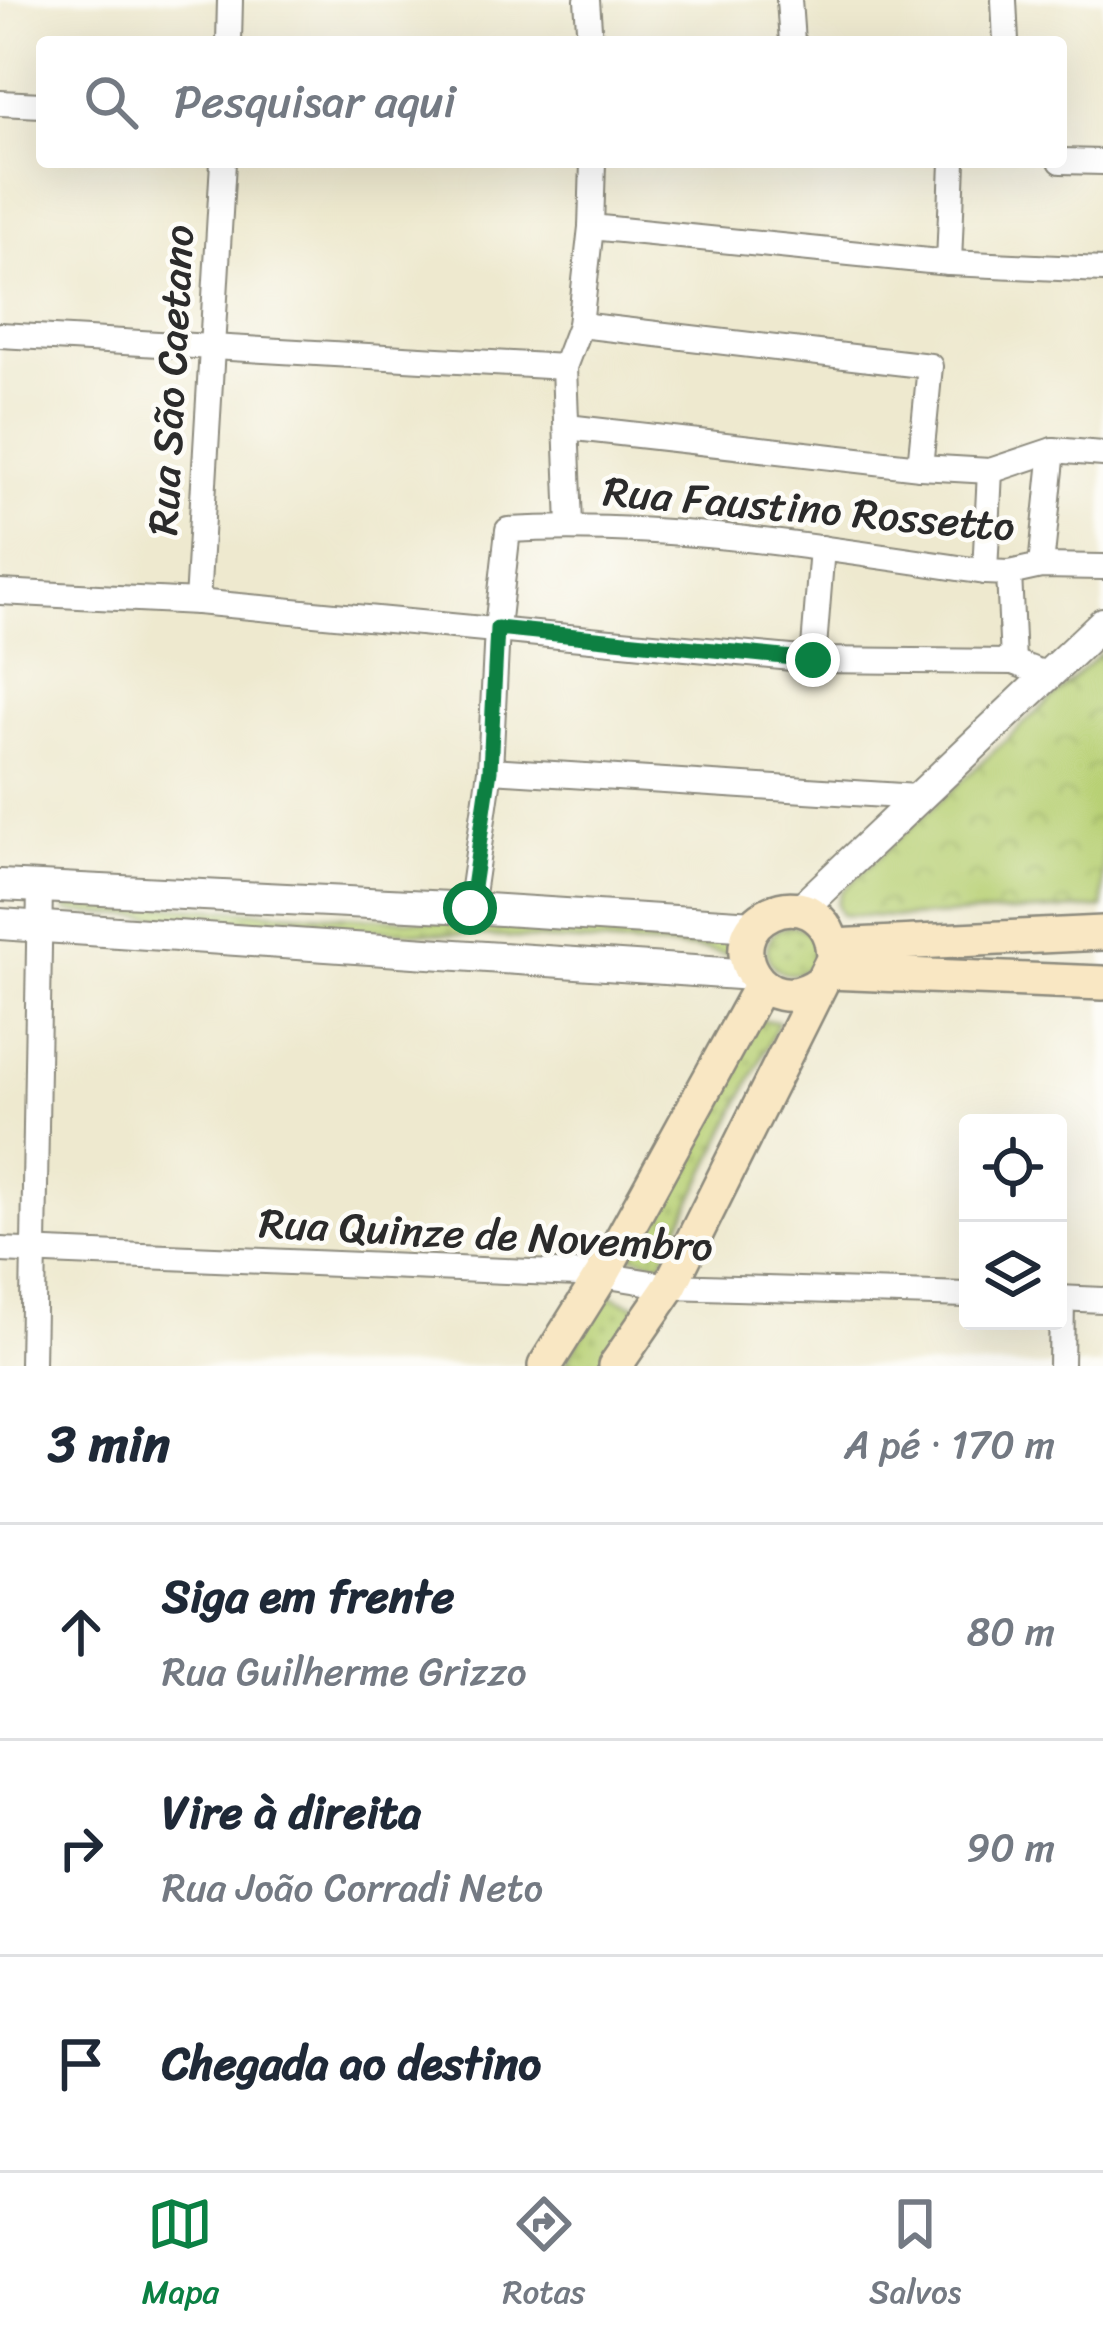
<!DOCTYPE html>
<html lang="pt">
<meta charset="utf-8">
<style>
body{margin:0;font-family:Sriracha,sans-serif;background:#f2f2f3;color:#1f2937}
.controls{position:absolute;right:36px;bottom:36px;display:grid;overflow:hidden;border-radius:12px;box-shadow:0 12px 48px #0002}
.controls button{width:108px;height:108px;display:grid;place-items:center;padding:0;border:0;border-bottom:3px solid #e0e1e3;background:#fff;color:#1f2937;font:60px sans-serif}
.stop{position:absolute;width:36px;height:36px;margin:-27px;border:9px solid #0b8043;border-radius:50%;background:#fff}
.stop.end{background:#0b8043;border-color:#fff;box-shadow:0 3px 12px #0008}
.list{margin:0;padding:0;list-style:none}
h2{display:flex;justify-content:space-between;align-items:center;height:156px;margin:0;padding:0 48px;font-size:51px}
h2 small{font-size:39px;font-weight:400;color:#747a83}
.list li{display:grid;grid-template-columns:78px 1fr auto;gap:36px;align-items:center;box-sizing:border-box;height:216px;padding:0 48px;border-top:3px solid #e0e1e3}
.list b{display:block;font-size:45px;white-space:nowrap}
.list p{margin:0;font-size:39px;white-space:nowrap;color:#747a83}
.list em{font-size:39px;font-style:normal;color:#747a83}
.icon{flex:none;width:66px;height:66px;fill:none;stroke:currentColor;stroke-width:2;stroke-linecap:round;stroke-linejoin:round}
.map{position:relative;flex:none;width:1103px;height:1366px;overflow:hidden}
.search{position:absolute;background:#fff;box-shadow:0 12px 48px #0002;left:36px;right:36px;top:36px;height:132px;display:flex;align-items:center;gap:30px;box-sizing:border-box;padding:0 42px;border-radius:12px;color:#747a83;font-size:45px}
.sheet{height:804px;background:#fff}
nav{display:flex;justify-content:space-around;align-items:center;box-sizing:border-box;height:168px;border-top:3px solid #e0e1e3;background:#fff;font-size:33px;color:#747a83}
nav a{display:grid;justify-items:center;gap:6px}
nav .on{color:#0b8043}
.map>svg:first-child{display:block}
.grass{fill:url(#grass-dots);stroke:#727e50;stroke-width:3}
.park{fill:url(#park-crowns);stroke:#727e50;stroke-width:3}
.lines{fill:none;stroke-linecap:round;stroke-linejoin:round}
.minor-casing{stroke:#8c8a7d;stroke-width:28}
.tertiary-casing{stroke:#8c8a7d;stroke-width:34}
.secondary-casing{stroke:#8c8a7d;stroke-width:38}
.minor{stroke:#fff;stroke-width:24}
.tertiary{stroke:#fff;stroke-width:30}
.secondary{stroke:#f9e7c3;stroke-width:33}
.route{stroke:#0b8043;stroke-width:15}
.labels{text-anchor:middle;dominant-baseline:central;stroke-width:9;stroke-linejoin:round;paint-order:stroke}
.street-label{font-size:42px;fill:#2b2b2b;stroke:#fdfcf7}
</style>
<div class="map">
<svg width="1103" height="1366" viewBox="0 0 1103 1366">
<defs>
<pattern id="grass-dots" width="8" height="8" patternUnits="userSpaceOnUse" patternTransform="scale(3)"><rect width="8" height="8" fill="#b8d075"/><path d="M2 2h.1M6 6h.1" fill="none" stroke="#9eb365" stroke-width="1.8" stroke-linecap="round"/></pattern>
<pattern id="park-crowns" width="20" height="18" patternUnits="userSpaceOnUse" patternTransform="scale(3)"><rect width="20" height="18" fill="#b8d075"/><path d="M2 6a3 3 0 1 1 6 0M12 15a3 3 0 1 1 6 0" fill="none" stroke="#9eb365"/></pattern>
</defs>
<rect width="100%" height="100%" fill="#fdfcf7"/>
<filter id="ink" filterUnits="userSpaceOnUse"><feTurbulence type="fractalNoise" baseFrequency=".00833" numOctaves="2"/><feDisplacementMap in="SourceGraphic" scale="24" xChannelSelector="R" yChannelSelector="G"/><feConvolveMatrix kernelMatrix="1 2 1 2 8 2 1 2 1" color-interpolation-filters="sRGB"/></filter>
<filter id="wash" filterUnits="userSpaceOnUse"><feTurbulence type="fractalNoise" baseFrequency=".004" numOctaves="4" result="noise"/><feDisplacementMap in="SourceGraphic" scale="48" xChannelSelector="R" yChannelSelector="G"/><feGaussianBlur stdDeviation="2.7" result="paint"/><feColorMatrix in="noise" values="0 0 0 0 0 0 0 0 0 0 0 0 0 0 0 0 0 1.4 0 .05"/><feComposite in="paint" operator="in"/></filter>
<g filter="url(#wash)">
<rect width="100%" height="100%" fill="#eee9cf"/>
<!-- grass -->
<g class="grass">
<polygon points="70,901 740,938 738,956 701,949 67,912 65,904"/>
<circle cx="791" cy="950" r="24"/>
<polygon points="753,1019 779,1022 661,1264 631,1255"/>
<polygon points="609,1295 639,1307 599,1366 563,1366"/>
</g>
<!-- park -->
<polygon class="park" points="1103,651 1103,908 902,917 842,915 837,904 841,892"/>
</g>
<g filter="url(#ink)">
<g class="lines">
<defs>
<g id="minor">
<polyline points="587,0 590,42"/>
<polyline points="789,0 792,42"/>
<polyline points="1004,0 1006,42"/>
<polyline points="229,42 230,0"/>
<polyline points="0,103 42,105"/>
<polyline points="1061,161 1103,162"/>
<polyline points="591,227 949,263 1103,270"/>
<polyline points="949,263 953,162"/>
<polyline points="580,325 930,366 920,467"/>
<polyline points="0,335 564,367"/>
<polyline points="567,427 920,467 990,471 1053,450 1103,454"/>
<polyline points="570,526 564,367 580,325 591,227 593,162"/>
<polyline points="1041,566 1053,450"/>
<polyline points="985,572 990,471"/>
<polyline points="1009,573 1013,662"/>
<polyline points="0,592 197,602 813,660 1013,662 1045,674"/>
<polyline points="197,602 223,162"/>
<polyline points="813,660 822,548"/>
<polyline points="490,770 917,797"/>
<path d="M470,908L490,770L497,628L508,530C663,521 831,549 985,572L1009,573L1041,566L1103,567"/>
<polyline points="0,1250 602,1275 670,1286 968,1295"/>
<polyline points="1058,1298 1103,1300"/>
<polyline points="32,1366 40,887"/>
<polyline points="1061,1366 1062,1298"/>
</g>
<g id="tertiary">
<polyline points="0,885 470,908 754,926"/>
<polyline points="801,909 1103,623"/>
<polyline points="0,924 753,975"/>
</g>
<g id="secondary">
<polyline points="833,946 1103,933"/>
<polyline points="828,972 1103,983"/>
<polyline points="545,1366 602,1275 761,985"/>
<path d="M615,1366L670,1286L833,959C833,939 827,922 808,912C796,907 783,907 771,913C715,939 762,1026 821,982"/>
</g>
</defs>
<!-- minor casing -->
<use href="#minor" class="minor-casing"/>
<!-- tertiary casing -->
<use href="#tertiary" class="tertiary-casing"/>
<!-- secondary casing -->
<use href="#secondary" class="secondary-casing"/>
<!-- minor -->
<use href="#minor" class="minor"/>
<!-- tertiary -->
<use href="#tertiary" class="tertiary"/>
<!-- secondary -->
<use href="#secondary" class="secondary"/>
</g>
</g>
<g class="lines" filter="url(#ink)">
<!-- route -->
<polyline class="route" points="470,908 490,770 497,628 813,660"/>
</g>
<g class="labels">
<!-- street labels -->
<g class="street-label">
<text transform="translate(171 380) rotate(-87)">Rua São Caetano</text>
<text transform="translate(809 509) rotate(5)">Rua Faustino Rossetto</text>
<text transform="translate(486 1235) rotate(3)">Rua Quinze de Novembro</text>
</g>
</g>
</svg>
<div class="controls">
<button><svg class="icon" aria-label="locate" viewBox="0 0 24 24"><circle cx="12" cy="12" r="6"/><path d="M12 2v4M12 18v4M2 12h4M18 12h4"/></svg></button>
<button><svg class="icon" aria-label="layers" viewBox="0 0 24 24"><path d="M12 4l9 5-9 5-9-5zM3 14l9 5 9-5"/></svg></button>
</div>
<div class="stop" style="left:470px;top:908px"></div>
<div class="stop end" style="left:813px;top:660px"></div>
<div class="search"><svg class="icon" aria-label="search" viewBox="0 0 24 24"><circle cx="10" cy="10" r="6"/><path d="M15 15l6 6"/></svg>Pesquisar aqui</div>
</div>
<section class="sheet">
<h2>3 min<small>A pé · 170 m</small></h2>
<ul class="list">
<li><svg class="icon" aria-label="ahead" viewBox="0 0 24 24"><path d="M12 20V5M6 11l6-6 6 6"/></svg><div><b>Siga em frente</b><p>Rua Guilherme Grizzo</p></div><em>80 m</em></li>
<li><svg class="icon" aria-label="right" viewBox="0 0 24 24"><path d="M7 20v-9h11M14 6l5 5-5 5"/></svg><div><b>Vire à direita</b><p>Rua João Corradi Neto</p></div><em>90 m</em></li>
<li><svg class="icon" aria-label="arrive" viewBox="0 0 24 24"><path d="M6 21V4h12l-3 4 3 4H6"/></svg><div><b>Chegada ao destino</b></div></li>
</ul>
</section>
<nav>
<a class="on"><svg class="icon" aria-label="map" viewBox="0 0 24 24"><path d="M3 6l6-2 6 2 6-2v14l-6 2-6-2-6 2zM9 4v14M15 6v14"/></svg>Mapa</a>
<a><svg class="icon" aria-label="directions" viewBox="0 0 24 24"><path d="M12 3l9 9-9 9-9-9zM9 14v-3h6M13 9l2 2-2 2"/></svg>Rotas</a>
<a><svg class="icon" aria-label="saved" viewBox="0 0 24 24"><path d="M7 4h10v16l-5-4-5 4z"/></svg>Salvos</a>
</nav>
